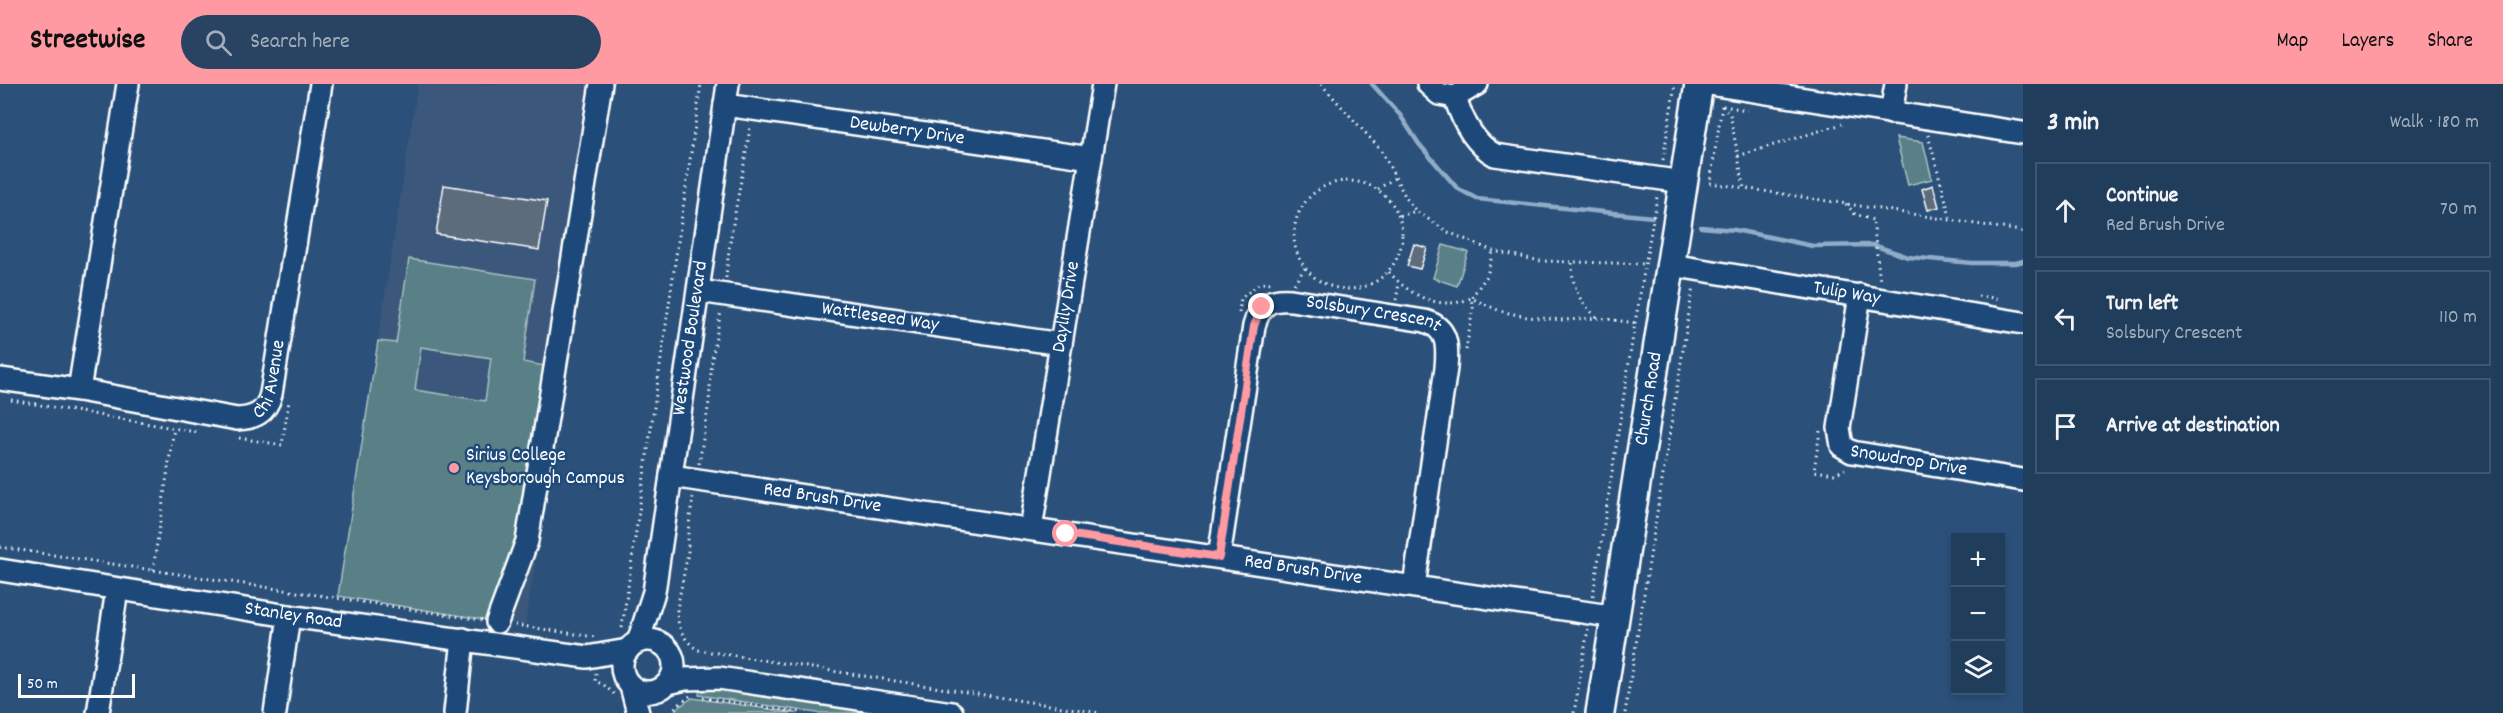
<!DOCTYPE html>
<meta charset="utf-8">
<style>
body{margin:0;font-family:Dekko,sans-serif;background:#284462;color:#f1f3f6}
.controls{position:absolute;right:18px;bottom:18px;display:grid;overflow:hidden;border-radius:0px;box-shadow:0 3px 9px #0003}
.controls button{width:54px;height:54px;display:grid;place-items:center;padding:0;border:0;border-bottom:2px solid #3d5672;background:#203d5c;color:#f1f3f6;font:30px sans-serif}
.scale{position:absolute;left:18px;bottom:15px;width:117px;box-sizing:border-box;padding-left:6px;border:3px solid #fff;border-top:0;font-size:16px;line-height:21px;white-space:nowrap;color:#fff;-webkit-text-stroke:4px #1f4a7a;paint-order:stroke}
.stop{position:absolute;width:18px;height:18px;margin:-14px;border:4px solid #ff9aa2;border-radius:50%;background:#fff}
.stop.end{background:#ff9aa2;border-color:#fff;box-shadow:0 2px 6px #0008}
.list{margin:0;padding:0;list-style:none}
h2{display:flex;justify-content:space-between;align-items:center;height:78px;margin:0;padding:0 24px;font-size:26px}
h2 small{font-size:20px;font-weight:400;color:#a2aebb}
.list li{display:grid;grid-template-columns:39px 1fr auto;gap:18px;align-items:center;box-sizing:border-box;height:96px;margin:0 12px 12px;padding:0 12px;border:2px solid #3d5672;border-radius:0px}
.list b{display:block;font-size:22px;white-space:nowrap}
.list p{margin:0;font-size:20px;white-space:nowrap;color:#a2aebb}
.list em{font-size:20px;font-style:normal;color:#a2aebb}
.icon{flex:none;width:33px;height:33px;fill:none;stroke:currentColor;stroke-width:2;stroke-linecap:round;stroke-linejoin:round}
.map{position:relative;flex:none;width:2023px;height:629px;overflow:hidden}
header{display:flex;align-items:center;gap:36px;box-sizing:border-box;height:84px;padding:0 30px;background:#ff9aa2;color:#111}
header strong{font-size:28px}
nav{display:flex;gap:33px;margin-inline-start:auto;font-size:21px}
.search{width:420px;height:54px;background:#284462;display:flex;align-items:center;gap:15px;box-sizing:border-box;padding:0 21px;border-radius:33px;color:#a2aebb;font-size:22px}
main{display:flex}
aside{flex:1;background:#203d5c}
.map>svg:first-child{display:block}
.built{fill:#3a597c}
.green{fill:#588086;stroke:#acc0c2;stroke-width:1.5;fill-rule:evenodd}
.lines{fill:none;stroke-linecap:round;stroke-linejoin:round}
.stream{stroke:#91acc8;stroke-width:4.5}
.building{fill:#5d6c7d;stroke:#fff;stroke-width:1.5}
.minor-casing{stroke:#fff;stroke-width:26}
.major-casing{stroke:#fff;stroke-width:32}
.path{stroke:#fff;stroke-width:3;stroke-dasharray:1.5 4.5;stroke-linecap:butt}
.minor{stroke:#1f4a7a;stroke-width:21}
.major{stroke:#1f4a7a;stroke-width:27}
.route{stroke:#ff9aa2;stroke-width:8}
.poi-dot{fill:#ff9aa2;stroke:#1f4a7a;stroke-width:2}
.labels{text-anchor:middle;dominant-baseline:central;stroke-width:5;stroke-linejoin:round;paint-order:stroke}
.street-label{font-size:20px;fill:#fff;stroke:#1f4a7a}
.poi-label{font-size:20px;fill:#fff;stroke:#1f4a7a;text-anchor:start}
</style>
<header>
<strong>Streetwise</strong>
<div class="search"><svg class="icon" aria-label="search" viewBox="0 0 24 24"><circle cx="10" cy="10" r="6"/><path d="M15 15l6 6"/></svg>Search here</div>
<nav><a>Map</a><a>Layers</a><a>Share</a></nav>
</header>
<main>
<div class="map">
<svg width="2023" height="629" viewBox="0 0 2023 629">
<rect width="100%" height="100%" fill="#2b517b"/>
<filter id="ink" filterUnits="userSpaceOnUse"><feTurbulence type="fractalNoise" baseFrequency=".0167" numOctaves="2"/><feDisplacementMap in="SourceGraphic" scale="12" xChannelSelector="R" yChannelSelector="G"/><feConvolveMatrix kernelMatrix="1 2 1 2 8 2 1 2 1" color-interpolation-filters="sRGB"/></filter>
<g filter="url(#ink)">
<!-- built -->
<polygon class="built" points="418,0 613,0 525,541 338,512"/>
<!-- green -->
<g class="green">
<polygon points="1896,54 1923,58 1932,95 1908,101"/>
<polygon points="1443,161 1468,168 1457,202 1433,194"/>
<path d="M409,175L535,195L523,278L550,283L520,458L494,537L338,512L378,257L396,259ZM421,263L491,274L485,317L415,306Z"/>
<polygon points="700,600 895,629 817,629 699,611"/>
<polygon points="692,614 797,629 675,629 676,625"/>
</g>
<g class="lines">
<!-- stream -->
<g class="stream">
<polyline points="1372,0 1400,31 1419,60 1457,104 1477,115 1652,133"/>
<polyline points="1701,143 1735,146 1813,162 1873,161 1908,173 1972,179 2016,179 2023,177"/>
</g>
</g>
<!-- building -->
<g class="building">
<polygon points="444,101 547,117 539,166 436,150"/>
<polygon points="1933,101 1939,123 1928,126 1922,105"/>
<polygon points="1414,160 1427,164 1420,185 1407,182"/>
</g>
<g class="lines">
<defs>
<g id="minor">
<polyline points="1428,0 1439,10 1455,13 1477,0"/>
<polyline points="1709,0 2023,49"/>
<path d="M1455,13C1462,36 1473,59 1495,71L1683,98"/>
<path id="s1" d="M725,21L1091,74"/>
<polyline points="1891,29 1896,0"/>
<path id="s2" d="M1671,181L2023,239"/>
<path id="s3" d="M699,207L1061,260"/>
<path id="s4" d="M1860,211L1839,344L1842,362L1852,368L2023,396"/>
<path id="s5" d="M0,295L79,306L237,335C255,334 266,329 271,310L321,0"/>
<polyline points="79,306 128,0"/>
<path id="s6" d="M671,392L1616,533"/>
<path id="s7" d="M1031,445L1103,0"/>
<path id="s8" d="M1219,473L1254,242C1260,221 1269,214 1291,216L1425,237C1448,244 1448,262 1446,284L1414,502"/>
<path id="s9" d="M0,486L289,532L587,573L628,566"/>
<polyline points="497,538 527,457 601,0"/>
<circle cx="648" cy="582" r="26"/>
<path id="s10" d="M638,558L654,508L728,0"/>
<polyline points="668,599 685,595 719,594 952,629"/>
<polyline points="631,602 638,629"/>
<polyline points="98,629 117,506"/>
<polyline points="275,629 289,532"/>
<polyline points="455,629 463,555"/>
</g>
<g id="major">
<path id="s11" d="M1600,629L1699,0"/>
</g>
</defs>
<!-- minor casing -->
<use href="#minor" class="minor-casing"/>
<!-- major casing -->
<use href="#major" class="major-casing"/>
<!-- path -->
<g class="path">
<polyline points="1321,0 1381,66 1406,114 1416,127 1448,148 1493,167 1541,177 1646,180"/>
<polyline points="1722,22 1730,30 1744,104 2021,147 2023,143"/>
<polyline points="1722,22 1710,99 1744,104"/>
<polyline points="1723,22 1747,26"/>
<polyline points="1928,51 1951,136"/>
<polyline points="1738,72 1842,40"/>
<polyline points="1663,76 1675,0"/>
<circle cx="1348" cy="151" r="54"/>
<polyline points="1378,105 1396,93"/>
<polyline points="1846,120 1855,130 1873,136 1880,198"/>
<polyline points="1400,132 1416,127"/>
<path d="M1572,179C1572,204 1579,218 1598,234"/>
<path d="M1389,188C1409,211 1440,228 1471,214L1500,227L1527,233L1564,236L1599,234L1635,239"/>
<path d="M726,194C730,143 743,94 750,43"/>
<polyline points="1294,200 1305,184"/>
<polyline points="1978,212 2001,215"/>
<polyline points="1396,216 1399,200"/>
<polyline points="1239,229 1241,214 1260,199 1271,199"/>
<polyline points="1466,266 1473,224 1471,214 1487,192 1493,167"/>
<polyline points="11,316 196,348"/>
<polyline points="1820,347 1814,387 1835,390 1845,385"/>
<polyline points="239,354 282,361 289,317"/>
<polyline points="699,380 709,318 712,275 721,227"/>
<path d="M693,413L688,447V469L677,525C677,543 683,556 698,566L1100,629"/>
<polyline points="0,463 482,536"/>
<polyline points="153,486 174,344"/>
<polyline points="1593,512 1635,239 1657,113"/>
<polyline points="515,541 595,553"/>
<polyline points="622,544 701,0"/>
<polyline points="596,589 595,597 604,601 614,610"/>
<polyline points="703,614 804,629"/>
<polyline points="673,629 673,625 690,612"/>
<polyline points="1574,629 1588,545"/>
<polyline points="1625,629 1693,203"/>
</g>
<!-- minor -->
<use href="#minor" class="minor"/>
<!-- major -->
<use href="#major" class="major"/>
</g>
</g>
<g class="lines" filter="url(#ink)">
<!-- route -->
<polyline class="route" points="1066,450 1219,473 1254,242 1262,223"/>
</g>
<!-- markers -->
<circle class="poi-dot" cx="454" cy="384" r="6"/>
<g class="labels">
<!-- street labels -->
<g class="street-label">
<text stroke="none"><textPath href="#s1" startOffset="184">Dewberry Drive</textPath></text>
<text stroke="none"><textPath href="#s2" startOffset="178">Tulip Way</textPath></text>
<text stroke="none"><textPath href="#s7" startOffset="225">Daylily Drive</textPath></text>
<text stroke="none"><textPath href="#s3" startOffset="183">Wattleseed Way</textPath></text>
<text stroke="none"><textPath href="#s8" startOffset="368">Solsbury Crescent</textPath></text>
<text stroke="none"><textPath href="#s10" startOffset="309">Westwood Boulevard</textPath></text>
<text stroke="none"><textPath href="#s5" startOffset="300">Chi Avenue</textPath></text>
<text stroke="none"><textPath href="#s11" startOffset="318">Church Road</textPath></text>
<text stroke="none"><textPath href="#s4" startOffset="222">Snowdrop Drive</textPath></text>
<text stroke="none"><textPath href="#s6" startOffset="153">Red Brush Drive</textPath></text>
<text stroke="none"><textPath href="#s6" startOffset="639">Red Brush Drive</textPath></text>
<text stroke="none"><textPath href="#s9" startOffset="297">Stanley Road</textPath></text>
</g>
<!-- poi labels -->
<g class="poi-label">
<text x="466" y="372">Sirius College<tspan x="466" dy="23">Keysborough Campus</tspan></text>
</g>
</g>
</svg>
<div class="controls">
<button>+</button>
<button>−</button>
<button><svg class="icon" aria-label="layers" viewBox="0 0 24 24"><path d="M12 4l9 5-9 5-9-5zM3 14l9 5 9-5"/></svg></button>
</div>
<div class="scale">50 m</div>
<div class="stop" style="left:1066px;top:450px"></div>
<div class="stop end" style="left:1262px;top:223px"></div>
</div>
<aside>
<h2>3 min<small>Walk · 180 m</small></h2>
<ul class="list">
<li><svg class="icon" aria-label="ahead" viewBox="0 0 24 24"><path d="M12 20V5M6 11l6-6 6 6"/></svg><div><b>Continue</b><p>Red Brush Drive</p></div><em>70 m</em></li>
<li><svg class="icon" aria-label="left" viewBox="0 0 24 24"><path d="M17 20v-9H6M10 6l-5 5 5 5"/></svg><div><b>Turn left</b><p>Solsbury Crescent</p></div><em>110 m</em></li>
<li><svg class="icon" aria-label="arrive" viewBox="0 0 24 24"><path d="M6 21V4h12l-3 4 3 4H6"/></svg><div><b>Arrive at destination</b></div></li>
</ul>
</aside>
</main>
